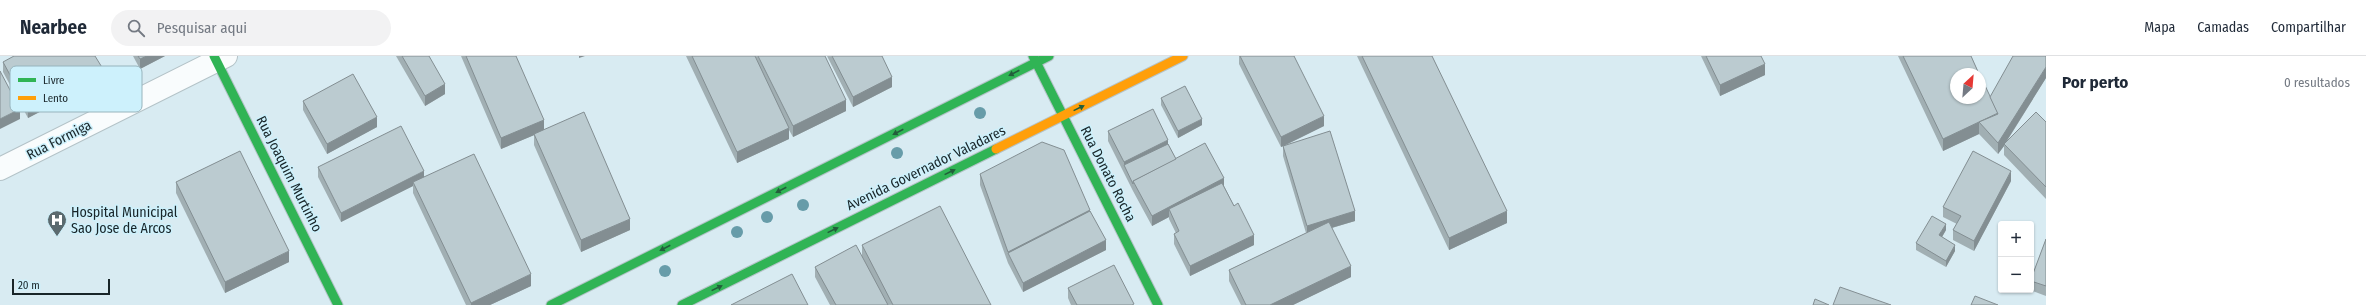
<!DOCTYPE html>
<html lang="pt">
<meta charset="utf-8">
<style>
body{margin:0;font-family:"Fira Sans Condensed",sans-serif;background:#f2f2f3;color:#1f2937}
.controls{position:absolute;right:12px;bottom:12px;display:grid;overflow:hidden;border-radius:4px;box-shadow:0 1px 3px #0004}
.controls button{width:36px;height:36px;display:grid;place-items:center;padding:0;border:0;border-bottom:1px solid #e0e1e3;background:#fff;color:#1f2937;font:20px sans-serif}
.compass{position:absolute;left:1950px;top:12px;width:36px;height:36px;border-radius:50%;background:#fff;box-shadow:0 1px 3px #0004;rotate:26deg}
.scale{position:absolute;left:12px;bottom:10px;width:98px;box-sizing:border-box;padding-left:4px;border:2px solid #182529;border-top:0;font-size:11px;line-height:14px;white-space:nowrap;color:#182529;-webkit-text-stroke:3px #cdf1fc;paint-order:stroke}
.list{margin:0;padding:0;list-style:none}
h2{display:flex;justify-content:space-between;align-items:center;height:52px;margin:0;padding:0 16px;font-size:17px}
h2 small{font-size:13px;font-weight:400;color:#747a83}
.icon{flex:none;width:22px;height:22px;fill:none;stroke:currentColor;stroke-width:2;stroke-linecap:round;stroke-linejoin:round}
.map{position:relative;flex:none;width:2046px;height:249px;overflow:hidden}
header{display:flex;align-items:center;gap:24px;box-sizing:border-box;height:56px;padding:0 20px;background:#fff;border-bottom:1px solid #e0e1e3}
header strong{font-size:19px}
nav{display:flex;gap:22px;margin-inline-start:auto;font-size:14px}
.search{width:280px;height:36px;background:#f2f2f3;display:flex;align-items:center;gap:10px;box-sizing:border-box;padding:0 14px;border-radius:22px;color:#747a83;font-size:15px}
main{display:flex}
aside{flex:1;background:#fff}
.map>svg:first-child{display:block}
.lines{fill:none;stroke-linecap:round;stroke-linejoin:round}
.street-casing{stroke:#b4c3c8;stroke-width:24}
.fast-casing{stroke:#b4c3c8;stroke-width:11}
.slow-casing{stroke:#b4c3c8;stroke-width:11}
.street{stroke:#f9fcfd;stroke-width:22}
.fast{stroke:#30b455;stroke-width:9}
.slow{stroke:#ff9f0a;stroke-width:9}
.tree{fill:#679ca9}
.wall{fill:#a1afb3}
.shaded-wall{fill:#838e92}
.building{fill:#bbcbd0;stroke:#838e92}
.oneway{fill:#225e3b}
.labels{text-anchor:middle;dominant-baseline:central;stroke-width:3;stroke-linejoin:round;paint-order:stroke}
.street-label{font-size:14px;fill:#182529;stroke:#cdf1fc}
.poi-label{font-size:14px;fill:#182529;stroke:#cdf1fc;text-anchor:start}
.key{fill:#cdf1fc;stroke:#97b4bd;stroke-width:1}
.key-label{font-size:11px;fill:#182529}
</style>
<header>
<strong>Nearbee</strong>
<div class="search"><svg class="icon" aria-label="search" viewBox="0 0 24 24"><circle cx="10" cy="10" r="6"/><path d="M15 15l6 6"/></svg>Pesquisar aqui</div>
<nav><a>Mapa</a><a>Camadas</a><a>Compartilhar</a></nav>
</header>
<main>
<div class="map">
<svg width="2046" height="249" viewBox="0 0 2046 249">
<rect width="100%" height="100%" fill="#d8ebf2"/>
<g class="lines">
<defs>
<polyline id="street" points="0,113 226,0"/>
<g id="fast">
<polyline points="214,0 338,249"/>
<polyline points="1033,0 1158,249"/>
<polyline points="551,249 1049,0"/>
<polyline points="682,249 996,93"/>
</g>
<polyline id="slow" points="996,93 1183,0"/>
</defs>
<!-- street casing -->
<use href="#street" class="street-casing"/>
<!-- fast casing -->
<use href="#fast" class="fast-casing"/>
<!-- slow casing -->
<use href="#slow" class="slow-casing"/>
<!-- street -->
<use href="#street" class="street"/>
<!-- fast -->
<use href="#fast" class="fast"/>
<!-- slow -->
<use href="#slow" class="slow"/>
</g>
<!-- trees -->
<g class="tree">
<circle cx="980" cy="57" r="6"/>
<circle cx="897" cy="97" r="6"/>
<circle cx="803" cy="149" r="6"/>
<circle cx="767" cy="161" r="6"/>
<circle cx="737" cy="176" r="6"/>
<circle cx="665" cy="215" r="6"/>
</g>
<!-- wall -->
<g class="wall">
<polygon points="133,0 165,0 140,13"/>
<polygon points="396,0 429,0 445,38 425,50"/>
<polygon points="461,0 516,0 544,74 630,174 581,196 534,89 534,79 501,93"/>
<polygon points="686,0 825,0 846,55 793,81 789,74 789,83 737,107"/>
<polygon points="827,0 882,0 892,31 853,51"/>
<polygon points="1239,0 1294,0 1324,70 1286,89 1355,165 1332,172 1351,221 1293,249 1241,249 1229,225 1229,214 1306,177 1283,100 1283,90 1281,91 1239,8"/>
<polygon points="1357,0 1432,0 1507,167 1449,194"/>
<polygon points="1701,0 1761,0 1765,19 1720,40"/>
<polygon points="1898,0 1971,0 1990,41 2046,22 2007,85 2046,66 2046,143 2004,99 2004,90 1998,98 1979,78 1943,95"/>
<polygon points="3,6 103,23 28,62 3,16"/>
<polygon points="1161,42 1202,69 1178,82 1161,49"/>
<polygon points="303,45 377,71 327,98 303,54"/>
<polygon points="1108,75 1168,88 1176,103 1224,130 1254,189 1190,220 1174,188 1174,178 1176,177 1169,163 1169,161 1152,170 1133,135 1108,85"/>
<polygon points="318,111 424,121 531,230 490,249 466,249 413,137 413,130 341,166 318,121"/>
<polygon points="980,118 1090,155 1106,194 1023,236 1008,207 980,129"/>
<polygon points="2011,125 1974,195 1953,184 1953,174 1957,168 1943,161 1943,151"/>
<polygon points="176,126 289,206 225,237 176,137"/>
<polygon points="1946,174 1942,181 1955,195 1946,211 1916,194 1916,187"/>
<polygon points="2046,183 2046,240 2030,234 2031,234 2031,223"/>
<polygon points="862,189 991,249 830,249 815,221 815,211 862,201"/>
<polygon points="1068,232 1134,249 1071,249 1068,242"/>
</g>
<!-- shaded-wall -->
<g class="shaded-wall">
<polygon points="147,0 165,0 140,13 140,3"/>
<polygon points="579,0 585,0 579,2"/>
<polygon points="1765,8 1765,19 1720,40 1720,29"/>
<polygon points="2046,11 2046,22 2004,89 2004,88 2004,90 1998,98 1998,87"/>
<polygon points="103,13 103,23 28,62 28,52"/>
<polygon points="892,21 892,31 853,51 853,41"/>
<polygon points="445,28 445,38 425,50 425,40"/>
<polygon points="846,44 846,55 793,81 793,70"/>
<polygon points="20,53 20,63 0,73 0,63"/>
<polygon points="1324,60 1324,70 1281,91 1281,81"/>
<polygon points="377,61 377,71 327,98 327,88"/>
<polygon points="1202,63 1202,69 1178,82 1178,75"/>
<polygon points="544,64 544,75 501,93 501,82"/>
<polygon points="1979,66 1979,78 1943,95 1943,83"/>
<polygon points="789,72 789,83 737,107 737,96"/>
<polygon points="1168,84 1168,94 1124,109 1124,106"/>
<polygon points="424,115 424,125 413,126 413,130 341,166 341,157"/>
<polygon points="2011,115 2011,125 1974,195 1974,185"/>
<polygon points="1224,122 1224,132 1169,153 1169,161 1152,170 1152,160"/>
<polygon points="1090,154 1090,165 1008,197 1008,196"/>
<polygon points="1355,155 1355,165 1307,179 1307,170"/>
<polygon points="1507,155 1507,167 1449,194 1449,182"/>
<polygon points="630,163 630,174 581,196 581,184"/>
<polygon points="1946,168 1946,174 1939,186 1939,179"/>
<polygon points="1254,179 1254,189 1190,220 1190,210"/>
<polygon points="1106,184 1106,194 1023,236 1023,227"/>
<polygon points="1955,189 1955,195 1946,211 1946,205"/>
<polygon points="289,195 289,206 225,237 225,226"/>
<polygon points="1351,210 1351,221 1293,249 1270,249"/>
<polygon points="531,218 531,230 490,249 471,249 471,247"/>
</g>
<!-- building -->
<g class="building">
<polygon points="14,0 95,0 103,13 28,52 3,6"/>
<polygon points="138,0 147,0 140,3"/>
<polygon points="402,0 429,0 445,28 425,40"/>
<polygon points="466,0 516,0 544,64 501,82"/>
<polygon points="692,0 755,0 789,72 737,96"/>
<polygon points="758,0 825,0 846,44 793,70"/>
<polygon points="832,0 882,0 892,21 853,41"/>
<polygon points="1240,0 1294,0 1324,60 1281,81"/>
<polygon points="1362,0 1432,0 1507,155 1449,182"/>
<polygon points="1706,0 1761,0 1765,8 1720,29"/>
<polygon points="1903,0 1971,0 1979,18 1956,18 1956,42 1980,42 1980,19 1998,57 1943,83"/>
<polygon points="2013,0 2046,0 2046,11 1998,87 1979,66 1998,58 1990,41"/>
<polygon points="0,15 20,53 0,63"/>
<polygon points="353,18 377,61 327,88 303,45"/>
<polygon points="1185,30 1202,63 1178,75 1161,42"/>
<polygon points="1153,53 1168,84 1124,106 1108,75"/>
<polygon points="584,56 630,163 581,184 534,78"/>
<polygon points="2036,56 2046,66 2046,131 2004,88"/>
<polygon points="401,70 424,115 341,157 318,111"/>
<polygon points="1330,75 1355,155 1307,170 1283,90"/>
<polygon points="1042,86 1064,94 1090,154 1008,196 980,118"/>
<polygon points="1205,87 1224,122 1152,160 1133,125"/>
<polygon points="1168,88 1176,103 1133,125 1133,128 1124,109"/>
<polygon points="240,95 289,195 225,226 176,126"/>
<polygon points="1973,95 2011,115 1974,185 1953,174 1961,160 1943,151"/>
<polygon points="474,98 531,218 471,247 413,126"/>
<polygon points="1222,127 1234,150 1238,147 1254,179 1190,210 1174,178 1179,175 1169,153"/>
<polygon points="940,150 991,249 893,249 862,189"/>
<polygon points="1090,155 1106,184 1023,227 1008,197"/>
<polygon points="1932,160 1946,168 1939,179 1955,189 1946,205 1916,187"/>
<polygon points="1329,166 1351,210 1270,249 1246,249 1229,214"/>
<polygon points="2046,183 2046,230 2031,225 2031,223"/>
<polygon points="856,189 888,249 836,249 815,211"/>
<polygon points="1114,209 1134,248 1132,249 1077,249 1068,232"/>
<polygon points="792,218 808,249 731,249"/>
<polygon points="1840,231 1891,249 1833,249"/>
<polygon points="1975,240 1998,249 1971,249"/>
<polygon points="1815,243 1829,249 1813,249"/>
</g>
<!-- one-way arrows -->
<defs><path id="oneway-solid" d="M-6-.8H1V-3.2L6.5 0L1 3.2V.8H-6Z"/></defs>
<g class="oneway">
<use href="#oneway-solid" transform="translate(1014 17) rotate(153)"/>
<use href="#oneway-solid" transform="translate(1079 52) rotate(-26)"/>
<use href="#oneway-solid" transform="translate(898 76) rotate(153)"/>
<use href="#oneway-solid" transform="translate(950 116) rotate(-26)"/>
<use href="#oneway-solid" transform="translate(781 134) rotate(153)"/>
<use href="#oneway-solid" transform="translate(833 174) rotate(-26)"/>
<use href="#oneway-solid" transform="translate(665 192) rotate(153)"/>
<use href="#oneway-solid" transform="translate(717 232) rotate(-26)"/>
</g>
<!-- icons -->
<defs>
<symbol id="hospital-pin" viewBox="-11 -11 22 30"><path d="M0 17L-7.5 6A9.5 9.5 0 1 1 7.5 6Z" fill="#5b6a6f" stroke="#cdf1fc"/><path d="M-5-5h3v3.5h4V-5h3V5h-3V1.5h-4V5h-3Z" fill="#fff"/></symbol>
</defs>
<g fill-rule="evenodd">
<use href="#hospital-pin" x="46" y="153" width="22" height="30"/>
</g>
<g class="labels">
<!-- street labels -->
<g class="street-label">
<text transform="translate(59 84) rotate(-27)">Rua Formiga</text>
<text transform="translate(926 112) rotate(-26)">Avenida Governador Valadares</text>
<text transform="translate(289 118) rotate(63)">Rua Joaquim Murtinho</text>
<text transform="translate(1108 118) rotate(63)">Rua Donato Rocha</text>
</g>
<!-- poi labels -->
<g class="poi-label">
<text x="71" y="156">Hospital Municipal<tspan x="71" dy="16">Sao Jose de Arcos</tspan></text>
</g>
</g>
<!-- legend -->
<rect x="10" y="10" width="132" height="46" rx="6" class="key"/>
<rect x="18" y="22" width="18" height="4" fill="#30b455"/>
<rect x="18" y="40" width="18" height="4" fill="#ff9f0a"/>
<g class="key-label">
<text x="43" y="28">Livre</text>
<text x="43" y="46">Lento</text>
</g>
</svg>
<div class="controls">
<button>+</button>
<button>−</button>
</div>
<svg class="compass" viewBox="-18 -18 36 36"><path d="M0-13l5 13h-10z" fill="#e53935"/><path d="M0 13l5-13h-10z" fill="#747a83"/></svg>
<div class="scale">20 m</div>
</div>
<aside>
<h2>Por perto<small>0 resultados</small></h2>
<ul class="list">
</ul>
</aside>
</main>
